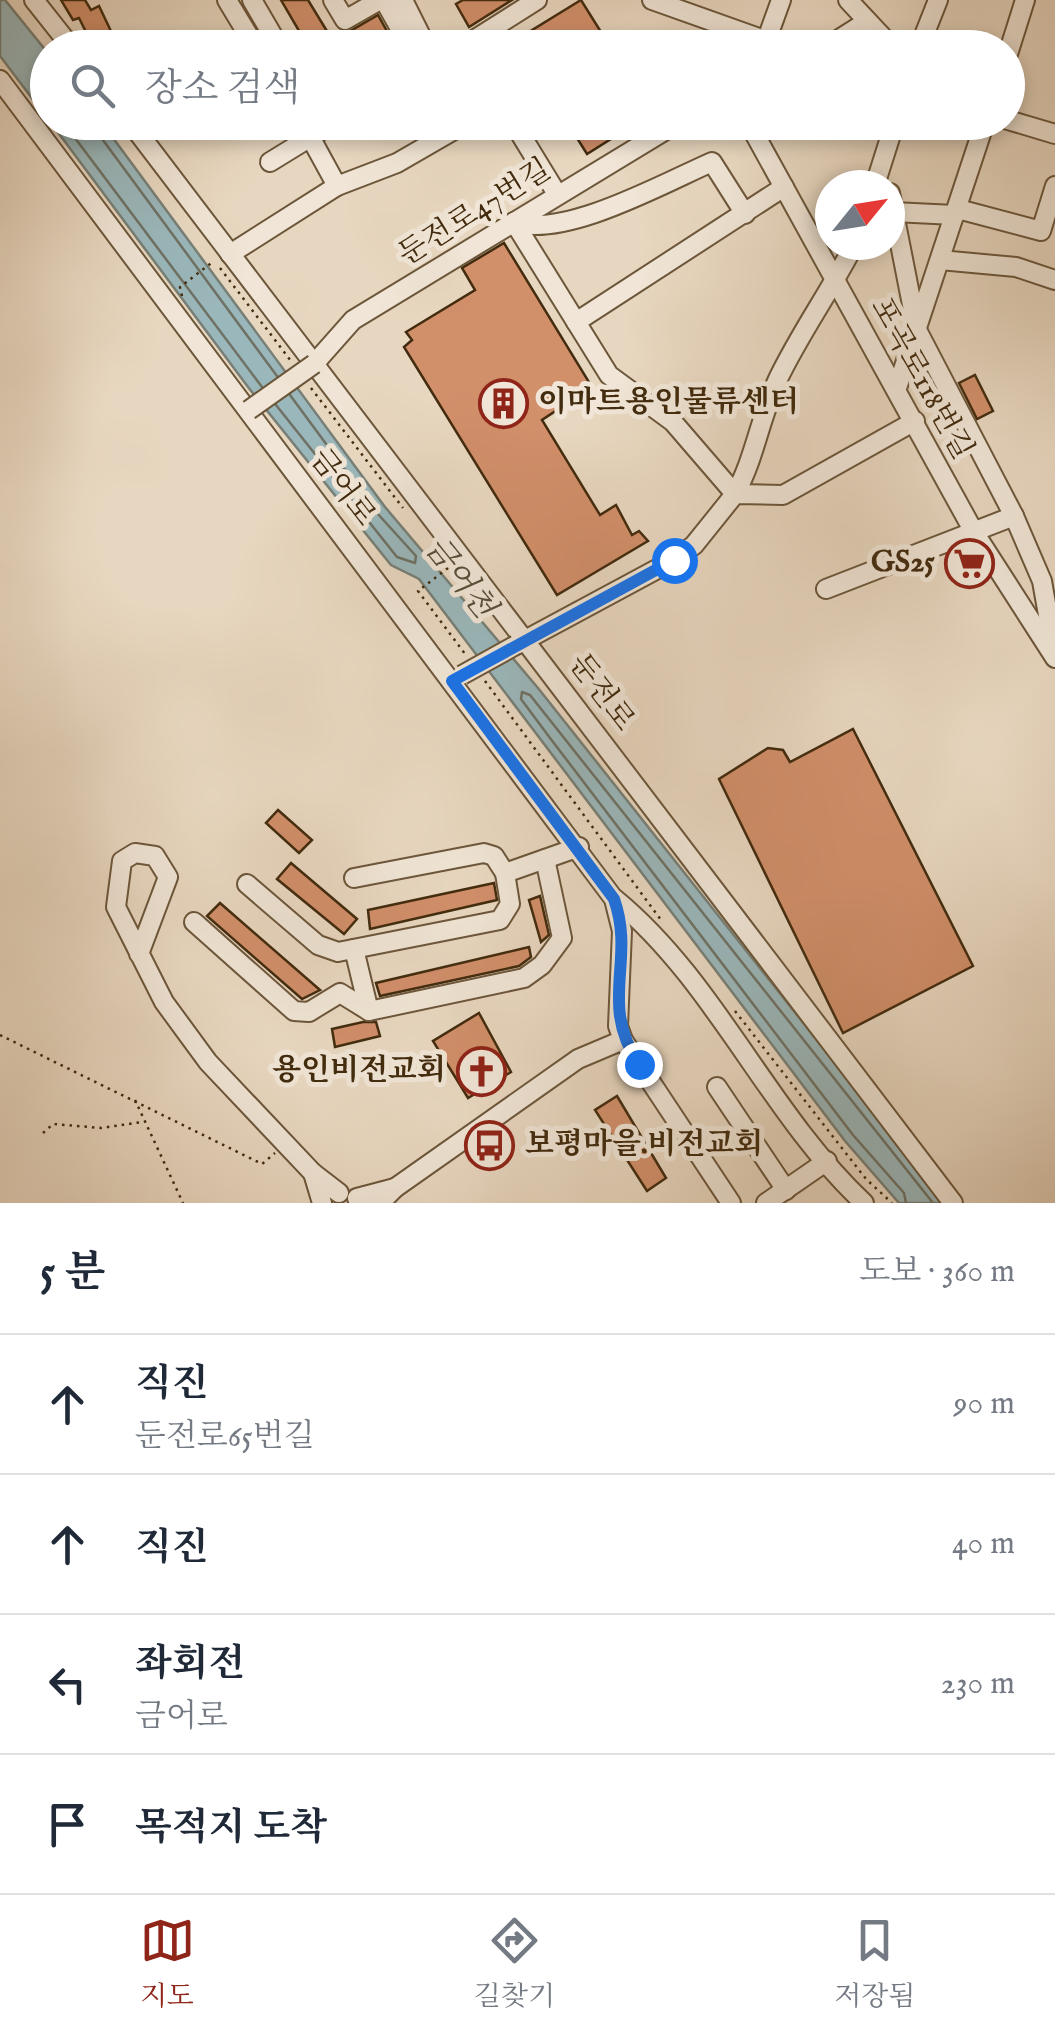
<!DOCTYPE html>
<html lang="ko">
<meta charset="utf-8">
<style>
body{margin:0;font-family:"IM FELL English","Noto Serif KR",serif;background:#f2f2f3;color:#1f2937}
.compass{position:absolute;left:815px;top:170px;width:90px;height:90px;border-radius:50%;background:#fff;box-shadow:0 5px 15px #0003;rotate:60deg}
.stop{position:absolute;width:30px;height:30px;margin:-22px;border:8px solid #1a73e8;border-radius:50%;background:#fff}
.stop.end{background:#1a73e8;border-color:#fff;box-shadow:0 2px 10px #0008}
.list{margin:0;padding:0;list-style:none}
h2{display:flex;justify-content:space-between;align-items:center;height:130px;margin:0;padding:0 40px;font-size:42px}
h2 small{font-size:32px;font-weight:400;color:#747a83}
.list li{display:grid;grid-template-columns:65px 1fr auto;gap:30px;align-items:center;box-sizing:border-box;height:140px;padding:0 40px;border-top:2px solid #e0e1e3}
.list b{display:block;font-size:38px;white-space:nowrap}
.list p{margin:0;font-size:32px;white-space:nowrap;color:#747a83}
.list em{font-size:32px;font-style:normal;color:#747a83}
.icon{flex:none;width:55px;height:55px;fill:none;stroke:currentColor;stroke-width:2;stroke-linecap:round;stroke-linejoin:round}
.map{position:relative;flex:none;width:1055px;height:1203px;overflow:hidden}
.search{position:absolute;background:#fff;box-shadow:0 5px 15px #0003;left:30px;right:30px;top:30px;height:110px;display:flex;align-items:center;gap:25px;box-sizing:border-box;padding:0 35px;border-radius:55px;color:#747a83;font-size:38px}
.sheet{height:690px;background:#fff}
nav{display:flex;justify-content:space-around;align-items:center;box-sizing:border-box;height:140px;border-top:2px solid #e0e1e3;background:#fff;font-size:28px;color:#747a83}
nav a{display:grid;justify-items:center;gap:5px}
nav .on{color:#8f2418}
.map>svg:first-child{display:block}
.water{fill:#9ab7bb;stroke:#777f76;stroke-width:2.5}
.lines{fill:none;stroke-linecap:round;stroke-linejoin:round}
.shore{stroke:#6e7164;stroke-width:2.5}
.building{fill:#d18f6a;stroke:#422b0e;stroke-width:2.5}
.minor-casing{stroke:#6c563a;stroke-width:22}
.path{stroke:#422b0e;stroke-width:2.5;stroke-dasharray:2.5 5;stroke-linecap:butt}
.minor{stroke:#f0e5d6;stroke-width:18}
.minor-bridge-casing{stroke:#6c563a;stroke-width:22;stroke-linecap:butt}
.minor-bridge{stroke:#f0e5d6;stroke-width:18}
.route{stroke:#1a73e8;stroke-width:12}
.labels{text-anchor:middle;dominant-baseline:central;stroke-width:10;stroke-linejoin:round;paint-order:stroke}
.street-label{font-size:30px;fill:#422b0e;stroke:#f0e5d6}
.poi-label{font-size:30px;font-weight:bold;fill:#422b0e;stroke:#f0e5d6;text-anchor:start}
.water-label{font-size:32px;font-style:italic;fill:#584e39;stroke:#f0e5d6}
</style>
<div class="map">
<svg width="1055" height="1203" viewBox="0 0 1055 1203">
<rect width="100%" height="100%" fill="#e8d7c0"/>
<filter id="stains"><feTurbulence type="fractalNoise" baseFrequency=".002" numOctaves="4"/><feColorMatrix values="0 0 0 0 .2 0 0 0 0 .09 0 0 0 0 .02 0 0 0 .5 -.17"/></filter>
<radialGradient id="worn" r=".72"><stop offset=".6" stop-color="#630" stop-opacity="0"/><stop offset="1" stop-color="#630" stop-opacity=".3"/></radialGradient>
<!-- water -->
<g class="water">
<polygon points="0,0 5,0 47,52 47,118 0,56"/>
<polygon points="51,123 102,123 385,507 538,688 946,1203 899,1203 845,1141 419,579 391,565 248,387"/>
</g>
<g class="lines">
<!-- shore -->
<g class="shore">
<polyline points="63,122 262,387"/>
<polyline points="95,122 97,132 277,376"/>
<polyline points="276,405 397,557 415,563 416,556 377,513 290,395"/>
<polyline points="906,1203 904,1193 853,1135 550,738 521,699 522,692 530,695 933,1203"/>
</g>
</g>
<!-- building -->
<g class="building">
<polygon points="61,0 85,0 91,10 99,6 119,48 94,48 79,18 73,20"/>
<polygon points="281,0 308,0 333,41 378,15 388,33 363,48 309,48"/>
<polygon points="463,0 512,0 469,27 456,4"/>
<polygon points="581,0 611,48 521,48 516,40"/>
<polygon points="567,122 638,122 587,154"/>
<polygon points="504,243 592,387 542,420 600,515 616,505 632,535 639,531 648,541 557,595 404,347 412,340 406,332 475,290 462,268"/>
<polygon points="975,375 993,411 977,419 959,383"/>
<polygon points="853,729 973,966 843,1033 719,779 768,748 783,750 790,762"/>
<polygon points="278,810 312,840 299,853 266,823"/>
<polygon points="291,863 357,919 344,934 277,879"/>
<polygon points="494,883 497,900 370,929 368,910"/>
<polygon points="540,896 549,935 541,942 529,900"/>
<polygon points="220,903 320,990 302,999 207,916"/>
<polygon points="529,947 531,957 519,966 380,996 376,983"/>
<polygon points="479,1013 511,1072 468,1098 433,1041"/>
<polygon points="363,1022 376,1022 380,1036 335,1047 332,1029"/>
<polygon points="617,1096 666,1178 647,1191 595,1110"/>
</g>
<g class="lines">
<defs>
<g id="minor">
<polyline points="34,0 72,48"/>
<polyline points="227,0 256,48"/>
<polyline points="252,0 280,48"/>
<polyline points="333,0 345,20 380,0"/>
<polyline points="384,0 411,48"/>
<polyline points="403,0 427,48"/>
<polyline points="652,0 787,48"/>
<polyline points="848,0 893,48"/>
<polyline points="764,47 781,0"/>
<polyline points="461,48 537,0"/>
<polyline points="825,48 866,22"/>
<polyline points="919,48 938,0"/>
<polyline points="1008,54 1025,0"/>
<polyline points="0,80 614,899 622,931 618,1026 623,1040 731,1203"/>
<polyline points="1008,120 1055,134"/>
<polyline points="130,122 953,1203"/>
<polyline points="302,122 337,186"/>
<polyline points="513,122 557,194"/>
<polyline points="748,122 974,532 1055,658"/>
<polyline points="270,162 335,122"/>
<polyline points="875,185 895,122"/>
<polyline points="890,193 917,330 1014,516 1042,581 1054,649"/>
<polyline points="958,209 1041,231 1055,186"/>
<polyline points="893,212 955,215"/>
<path d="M514,222L609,375L673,422L735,494C755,458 760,417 778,379C800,333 831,290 854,245"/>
<path d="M514,222C564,239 664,183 712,162L745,214"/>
<polyline points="230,254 337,186 397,163 468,122"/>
<polyline points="940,260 1016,267 1055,280"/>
<polyline points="576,322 784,187"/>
<polyline points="314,364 353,320 679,122"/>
<polyline points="897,388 985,122"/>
<polyline points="826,589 1014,516"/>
<polyline points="516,645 674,560 694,545 735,494 783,495 915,421"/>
<polyline points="354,878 484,853 494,856 505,873 579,847"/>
<polyline points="247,884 318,945 338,952 500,920 510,904 505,873"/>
<path d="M615,899C716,982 768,1113 864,1203"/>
<polyline points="194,922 294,1011 309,1012 340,993 369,1011 524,978 542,965 562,938 545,859"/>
<polyline points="354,949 369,1011"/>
<polyline points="139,954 168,877 155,856 135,853 122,861 116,907 164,1002 208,1062 313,1173"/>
<polyline points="717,1087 786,1190"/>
<polyline points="395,1188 578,1059 623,1040"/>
<polyline points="357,1198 395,1188 380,1203"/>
<polyline points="322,1203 313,1173 339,1193"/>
<polyline points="766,1203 827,1161"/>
</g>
</defs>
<!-- minor casing -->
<use href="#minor" class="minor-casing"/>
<!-- path -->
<g class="path">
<polyline points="220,268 291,361"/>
<polyline points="182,296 180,287 214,261"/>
<polyline points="311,388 403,508"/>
<polyline points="448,568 418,591 465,654"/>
<polyline points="485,681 661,920"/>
<polyline points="735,1011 866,1179 892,1203"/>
<polyline points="0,1035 262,1164 275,1153"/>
<polyline points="135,1100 183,1203"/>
<polyline points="43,1133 53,1124 101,1128 142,1122"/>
</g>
<!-- minor -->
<use href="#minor" class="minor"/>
<defs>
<g id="minor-bridge">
<polyline points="249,410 314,364"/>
<polyline points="462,675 516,645"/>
</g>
</defs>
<!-- minor-bridge casing -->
<use href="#minor-bridge" class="minor-bridge-casing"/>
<!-- minor-bridge -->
<use href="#minor-bridge" class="minor-bridge"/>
</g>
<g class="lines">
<!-- route -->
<path class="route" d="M639,1064C598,1003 636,961 614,899L452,681L674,560"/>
</g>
<!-- icons -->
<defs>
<symbol id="building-ring" viewBox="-11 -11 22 22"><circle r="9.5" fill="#f0e5d6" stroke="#8f2418" stroke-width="1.5"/><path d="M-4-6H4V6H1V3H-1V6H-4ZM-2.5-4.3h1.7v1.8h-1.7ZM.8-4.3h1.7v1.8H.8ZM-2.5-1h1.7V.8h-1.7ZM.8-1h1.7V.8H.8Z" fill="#8f2418"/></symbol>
<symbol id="supermarket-ring" viewBox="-11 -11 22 22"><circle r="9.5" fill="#f0e5d6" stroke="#8f2418" stroke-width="1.5"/><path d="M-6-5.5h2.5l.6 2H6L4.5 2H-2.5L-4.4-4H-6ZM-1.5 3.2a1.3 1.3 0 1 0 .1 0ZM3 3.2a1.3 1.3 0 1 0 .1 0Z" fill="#8f2418"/></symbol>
<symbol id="church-ring" viewBox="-11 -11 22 22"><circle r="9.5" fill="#f0e5d6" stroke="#8f2418" stroke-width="1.5"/><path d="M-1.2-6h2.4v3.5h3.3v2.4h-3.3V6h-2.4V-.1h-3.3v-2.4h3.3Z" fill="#8f2418"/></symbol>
<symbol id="bus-ring" viewBox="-11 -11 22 22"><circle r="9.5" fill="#f0e5d6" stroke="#8f2418" stroke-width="1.5"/><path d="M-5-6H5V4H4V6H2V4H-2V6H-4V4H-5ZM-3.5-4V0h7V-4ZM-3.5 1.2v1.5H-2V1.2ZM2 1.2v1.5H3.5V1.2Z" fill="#8f2418"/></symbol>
</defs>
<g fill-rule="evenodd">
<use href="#building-ring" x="476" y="376" width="55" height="55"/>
<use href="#supermarket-ring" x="942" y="536" width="55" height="55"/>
<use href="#church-ring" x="454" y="1044" width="55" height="55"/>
<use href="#bus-ring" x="462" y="1118" width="55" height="55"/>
</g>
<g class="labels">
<!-- street labels -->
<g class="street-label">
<text transform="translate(475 213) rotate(-32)">둔전로47번길</text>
<text transform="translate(921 379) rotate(61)">포곡로118번길</text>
<text transform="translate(342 488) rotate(53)">금어로</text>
<text transform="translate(601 693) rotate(53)">둔전로</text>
</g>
<!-- poi labels -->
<g class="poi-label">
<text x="538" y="403">이마트용인물류센터</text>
<text x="935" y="563" text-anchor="end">GS25</text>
<text x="446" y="1071" text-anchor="end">용인비전교회</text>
<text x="525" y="1145">보평마을.비전교회</text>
</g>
<!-- water labels -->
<g class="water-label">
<text transform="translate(459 578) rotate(52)">금어천</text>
</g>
</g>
<rect width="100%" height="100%" filter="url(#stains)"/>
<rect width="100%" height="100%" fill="url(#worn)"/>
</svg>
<svg class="compass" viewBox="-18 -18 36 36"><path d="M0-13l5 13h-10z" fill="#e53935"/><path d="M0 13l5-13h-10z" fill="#747a83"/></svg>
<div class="stop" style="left:674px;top:560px"></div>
<div class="stop end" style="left:639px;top:1064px"></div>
<div class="search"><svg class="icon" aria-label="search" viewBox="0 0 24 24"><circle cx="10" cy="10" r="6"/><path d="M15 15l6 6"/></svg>장소 검색</div>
</div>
<section class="sheet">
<h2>5 분<small>도보 · 360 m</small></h2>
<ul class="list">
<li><svg class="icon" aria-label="ahead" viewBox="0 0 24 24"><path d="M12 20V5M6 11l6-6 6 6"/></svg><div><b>직진</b><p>둔전로65번길</p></div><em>90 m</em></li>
<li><svg class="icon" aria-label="ahead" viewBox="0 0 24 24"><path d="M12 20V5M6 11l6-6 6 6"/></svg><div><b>직진</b></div><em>40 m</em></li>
<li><svg class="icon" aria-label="left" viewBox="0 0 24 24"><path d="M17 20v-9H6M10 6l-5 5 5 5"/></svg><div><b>좌회전</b><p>금어로</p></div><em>230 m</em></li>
<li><svg class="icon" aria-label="arrive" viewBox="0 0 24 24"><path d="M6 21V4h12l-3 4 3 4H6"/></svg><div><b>목적지 도착</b></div></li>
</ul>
</section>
<nav>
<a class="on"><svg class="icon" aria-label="map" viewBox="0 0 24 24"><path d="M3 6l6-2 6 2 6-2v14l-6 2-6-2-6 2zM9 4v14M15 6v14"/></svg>지도</a>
<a><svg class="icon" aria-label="directions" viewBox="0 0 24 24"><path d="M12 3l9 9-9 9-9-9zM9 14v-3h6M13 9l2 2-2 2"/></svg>길찾기</a>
<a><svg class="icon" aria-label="saved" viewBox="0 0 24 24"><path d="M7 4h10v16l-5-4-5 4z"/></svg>저장됨</a>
</nav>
